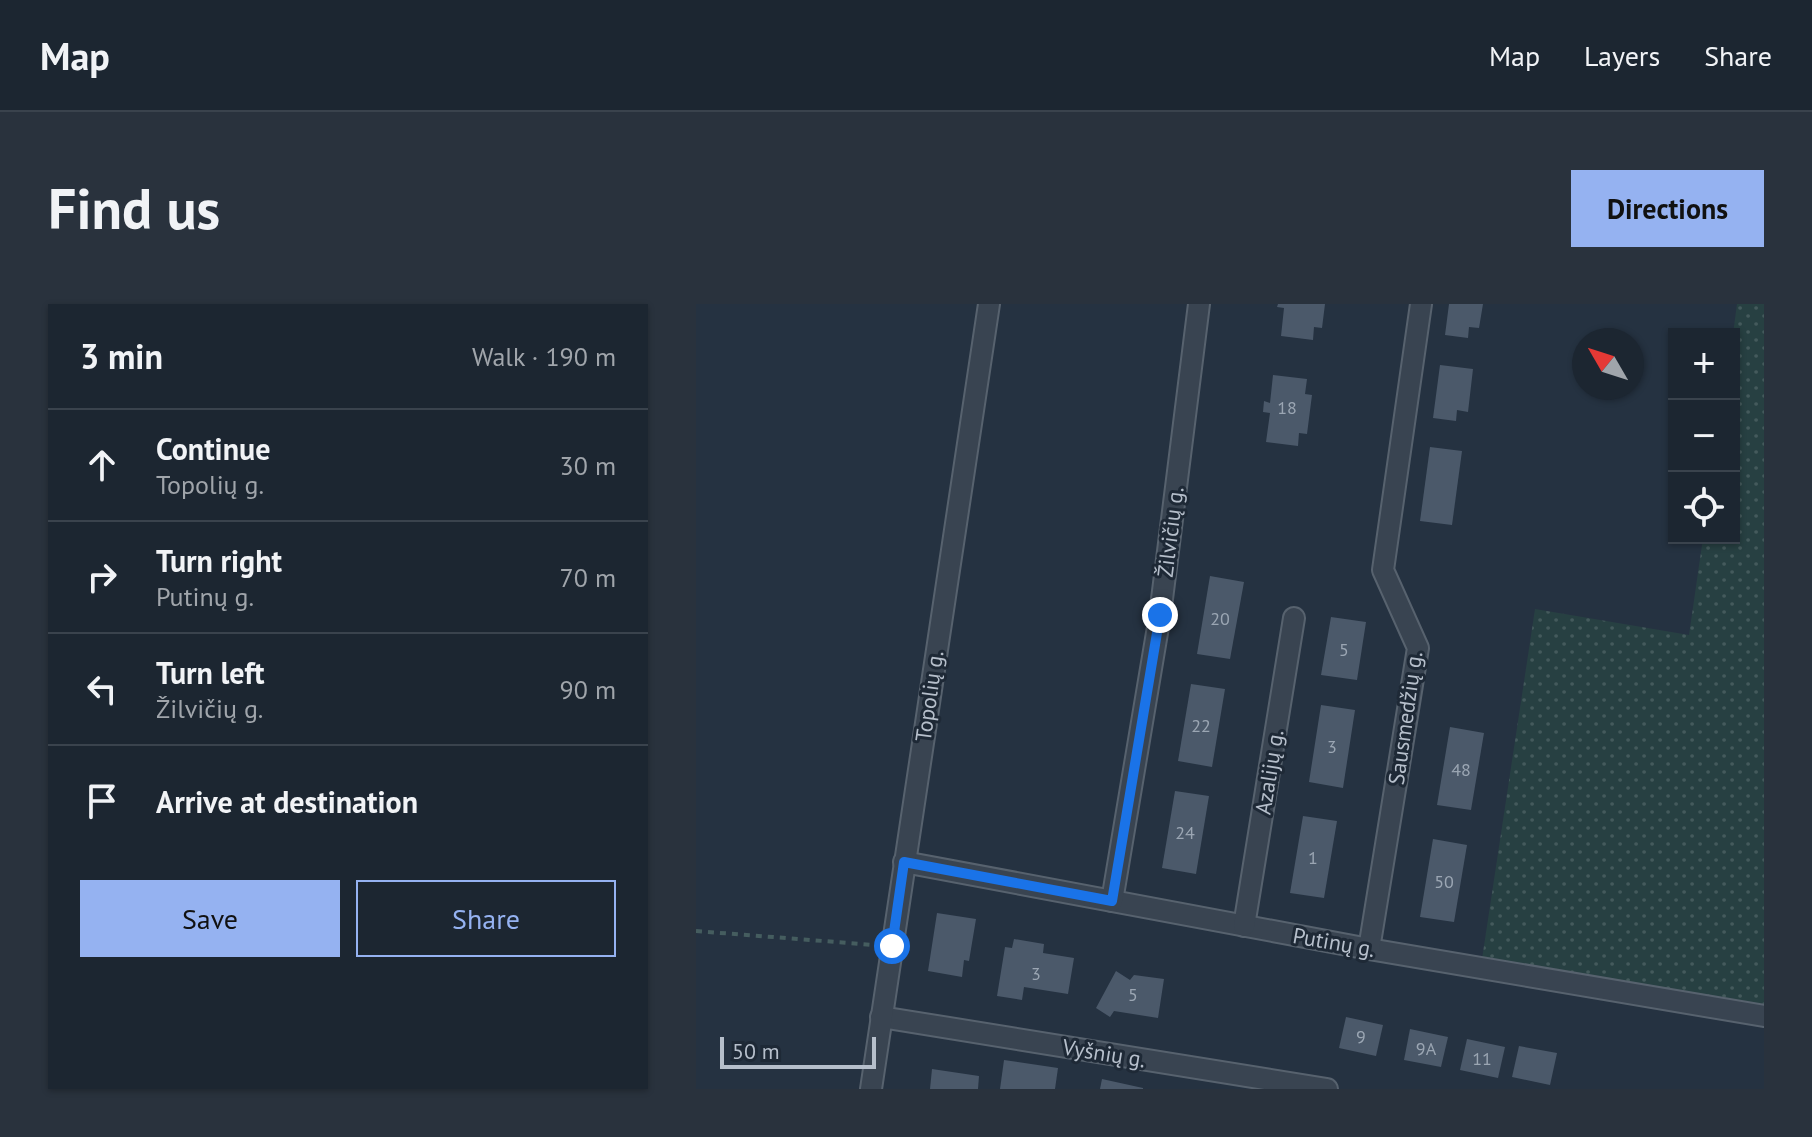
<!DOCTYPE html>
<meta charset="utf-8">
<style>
body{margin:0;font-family:"PT Sans",sans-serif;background:#29323d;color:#f1f3f6}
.controls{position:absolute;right:24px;top:24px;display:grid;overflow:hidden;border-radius:0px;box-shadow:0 2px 6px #0004}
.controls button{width:72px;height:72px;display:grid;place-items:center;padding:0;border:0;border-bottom:2px solid #3a434d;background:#1c2631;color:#f1f3f6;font:40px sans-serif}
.compass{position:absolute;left:876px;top:24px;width:72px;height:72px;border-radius:50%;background:#1c2631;box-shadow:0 2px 6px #0004;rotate:309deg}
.scale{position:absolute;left:24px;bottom:20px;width:156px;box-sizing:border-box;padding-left:8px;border:4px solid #b6bfcb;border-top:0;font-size:22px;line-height:28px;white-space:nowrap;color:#b6bfcb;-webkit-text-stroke:6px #1e2936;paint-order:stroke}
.stop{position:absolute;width:24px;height:24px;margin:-18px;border:6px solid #1a73e8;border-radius:50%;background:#fff}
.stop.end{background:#1a73e8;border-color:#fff;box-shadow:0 2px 8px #0008}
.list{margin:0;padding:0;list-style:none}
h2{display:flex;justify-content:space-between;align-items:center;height:104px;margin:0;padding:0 32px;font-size:34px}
h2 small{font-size:26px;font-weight:400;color:#a0a5ab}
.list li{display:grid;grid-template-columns:52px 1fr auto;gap:24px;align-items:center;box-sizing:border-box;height:112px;padding:0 32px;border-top:2px solid #3a434d}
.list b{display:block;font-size:30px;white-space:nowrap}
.list p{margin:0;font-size:26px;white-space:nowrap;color:#a0a5ab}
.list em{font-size:26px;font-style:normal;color:#a0a5ab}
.actions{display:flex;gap:16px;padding:24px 32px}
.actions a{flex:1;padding:18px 0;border:2px solid #95b2f1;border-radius:0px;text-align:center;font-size:28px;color:#95b2f1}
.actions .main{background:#95b2f1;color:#111}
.icon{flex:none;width:44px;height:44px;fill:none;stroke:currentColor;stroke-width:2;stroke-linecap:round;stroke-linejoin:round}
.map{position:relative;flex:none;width:1068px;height:785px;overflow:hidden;border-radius:0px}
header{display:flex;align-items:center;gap:48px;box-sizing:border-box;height:112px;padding:0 40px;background:#1c2631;border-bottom:2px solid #3a434d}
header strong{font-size:38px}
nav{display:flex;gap:44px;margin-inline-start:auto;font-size:28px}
.intro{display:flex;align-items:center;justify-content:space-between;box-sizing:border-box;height:192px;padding:0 48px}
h1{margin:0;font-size:56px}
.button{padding:20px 36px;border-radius:0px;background:#95b2f1;color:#111;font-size:28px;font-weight:700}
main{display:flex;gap:48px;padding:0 48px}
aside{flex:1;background:#1c2631;border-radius:0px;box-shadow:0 2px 6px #0004}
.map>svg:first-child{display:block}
.grass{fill:url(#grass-dots)}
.building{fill:#4b596a}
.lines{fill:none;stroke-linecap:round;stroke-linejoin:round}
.minor-casing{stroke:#57626e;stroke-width:24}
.path{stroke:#455d5f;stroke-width:4;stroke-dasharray:6 6;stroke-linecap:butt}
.minor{stroke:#394451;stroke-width:20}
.route{stroke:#1a73e8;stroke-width:10}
.labels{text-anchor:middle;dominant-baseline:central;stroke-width:6;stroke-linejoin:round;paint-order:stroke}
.number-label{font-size:18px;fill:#9ba6b3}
.street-label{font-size:22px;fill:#b6bfcb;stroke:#1e2936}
</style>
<header>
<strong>Map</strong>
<nav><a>Map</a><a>Layers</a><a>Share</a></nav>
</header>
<div class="intro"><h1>Find us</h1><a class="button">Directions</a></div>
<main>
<aside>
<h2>3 min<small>Walk · 190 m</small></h2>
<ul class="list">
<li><svg class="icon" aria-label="ahead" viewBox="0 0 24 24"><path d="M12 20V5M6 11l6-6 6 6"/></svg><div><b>Continue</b><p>Topolių g.</p></div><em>30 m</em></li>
<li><svg class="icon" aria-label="right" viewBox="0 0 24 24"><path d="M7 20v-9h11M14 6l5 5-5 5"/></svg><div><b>Turn right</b><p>Putinų g.</p></div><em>70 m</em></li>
<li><svg class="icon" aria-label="left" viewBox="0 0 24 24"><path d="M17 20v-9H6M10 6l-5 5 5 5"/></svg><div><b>Turn left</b><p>Žilvičių g.</p></div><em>90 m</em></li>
<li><svg class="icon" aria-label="arrive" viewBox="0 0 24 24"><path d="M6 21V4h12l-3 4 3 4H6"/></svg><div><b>Arrive at destination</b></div></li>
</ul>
<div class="actions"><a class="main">Save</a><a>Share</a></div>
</aside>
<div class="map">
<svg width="1068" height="785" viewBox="0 0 1068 785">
<defs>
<pattern id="grass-dots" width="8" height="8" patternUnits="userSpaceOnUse" patternTransform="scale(2)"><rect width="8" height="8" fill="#274042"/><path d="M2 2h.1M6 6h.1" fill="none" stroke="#445a5c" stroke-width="1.8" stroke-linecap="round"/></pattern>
</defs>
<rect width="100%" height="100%" fill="#253241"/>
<!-- grass -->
<polygon class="grass" points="1041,0 1068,0 1068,700 786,655 839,305 993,331 1007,234 1038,234 1037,30"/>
<!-- building -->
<g class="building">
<polygon points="582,0 629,0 626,24 618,23 617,36 585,32 588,4 581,3"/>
<polygon points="753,0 787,0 783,24 773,23 772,34 749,31"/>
<polygon points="744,61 777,65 772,108 761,106 760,117 737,114"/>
<polygon points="577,71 611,75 609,90 616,91 611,130 603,129 602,142 570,138 574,109 567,108 568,97 574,99"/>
<polygon points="734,143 766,147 756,221 724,217"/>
<polygon points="514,272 548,278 534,355 501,350"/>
<polygon points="635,313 670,318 661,376 625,371"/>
<polygon points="495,380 529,385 516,463 482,457"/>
<polygon points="625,401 659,406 647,484 613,478"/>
<polygon points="754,423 788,429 775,506 741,501"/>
<polygon points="479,487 513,492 500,570 466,564"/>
<polygon points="607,512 641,517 628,594 594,589"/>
<polygon points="737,535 771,541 758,618 724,613"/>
<polygon points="241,609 280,615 273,657 268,656 266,673 232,667"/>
<polygon points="318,635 348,640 347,649 378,654 372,690 328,683 326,696 301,692 309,643 316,644"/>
<polygon points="420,667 434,676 438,671 468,675 462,714 418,707 414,713 400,704"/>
<polygon points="650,713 687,721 680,752 643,744"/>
<polygon points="714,725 752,733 745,763 708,756"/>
<polygon points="771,735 809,743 802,774 764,766"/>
<polygon points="823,742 861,749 854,781 816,773"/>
<polygon points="308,756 362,764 359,785 304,785"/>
<polygon points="236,765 283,772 282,785 234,785"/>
<polygon points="406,775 447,784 447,785 404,785"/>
</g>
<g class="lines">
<defs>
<g id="minor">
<polyline points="208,558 673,645 1068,712"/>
<polyline points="416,597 464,311 503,0"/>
<polyline points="548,622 598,314"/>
<polyline points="673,645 722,344 687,266 725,0"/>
<polyline points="185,713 631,785"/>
<polyline points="175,785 293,0"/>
</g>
</defs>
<!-- minor casing -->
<use href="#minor" class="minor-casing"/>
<!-- path -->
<polyline class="path" points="0,627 178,641"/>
<!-- minor -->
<use href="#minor" class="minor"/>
</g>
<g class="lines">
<!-- route -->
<polyline class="route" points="196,642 208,558 416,597 464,311"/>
</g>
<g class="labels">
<!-- number labels -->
<g class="number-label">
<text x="591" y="103">18</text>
<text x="524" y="314">20</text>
<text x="648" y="345">5</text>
<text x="505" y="421">22</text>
<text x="636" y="442">3</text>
<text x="765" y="465">48</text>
<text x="489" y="528">24</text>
<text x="617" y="553">1</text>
<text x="748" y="577">50</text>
<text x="340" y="669">3</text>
<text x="437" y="690">5</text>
<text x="665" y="732">9</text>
<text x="730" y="744">9A</text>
<text x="786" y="754">11</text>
</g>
<!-- street labels -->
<g class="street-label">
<text transform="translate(474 228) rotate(-83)">Žilvičių g.</text>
<text transform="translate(233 392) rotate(-82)">Topolių g.</text>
<text transform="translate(709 414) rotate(-82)">Sausmedžių g.</text>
<text transform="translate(573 468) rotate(-81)">Azalijų g.</text>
<text transform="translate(638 638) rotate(10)">Putinų g.</text>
<text transform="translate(408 749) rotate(9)">Vyšnių g.</text>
</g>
</g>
</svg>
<div class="controls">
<button>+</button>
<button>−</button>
<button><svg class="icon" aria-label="locate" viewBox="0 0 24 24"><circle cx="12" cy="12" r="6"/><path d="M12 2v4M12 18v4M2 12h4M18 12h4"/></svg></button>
</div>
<svg class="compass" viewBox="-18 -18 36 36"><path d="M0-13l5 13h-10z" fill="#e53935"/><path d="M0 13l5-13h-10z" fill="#a0a5ab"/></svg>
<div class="scale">50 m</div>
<div class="stop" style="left:196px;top:642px"></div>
<div class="stop end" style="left:464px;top:311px"></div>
</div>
</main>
